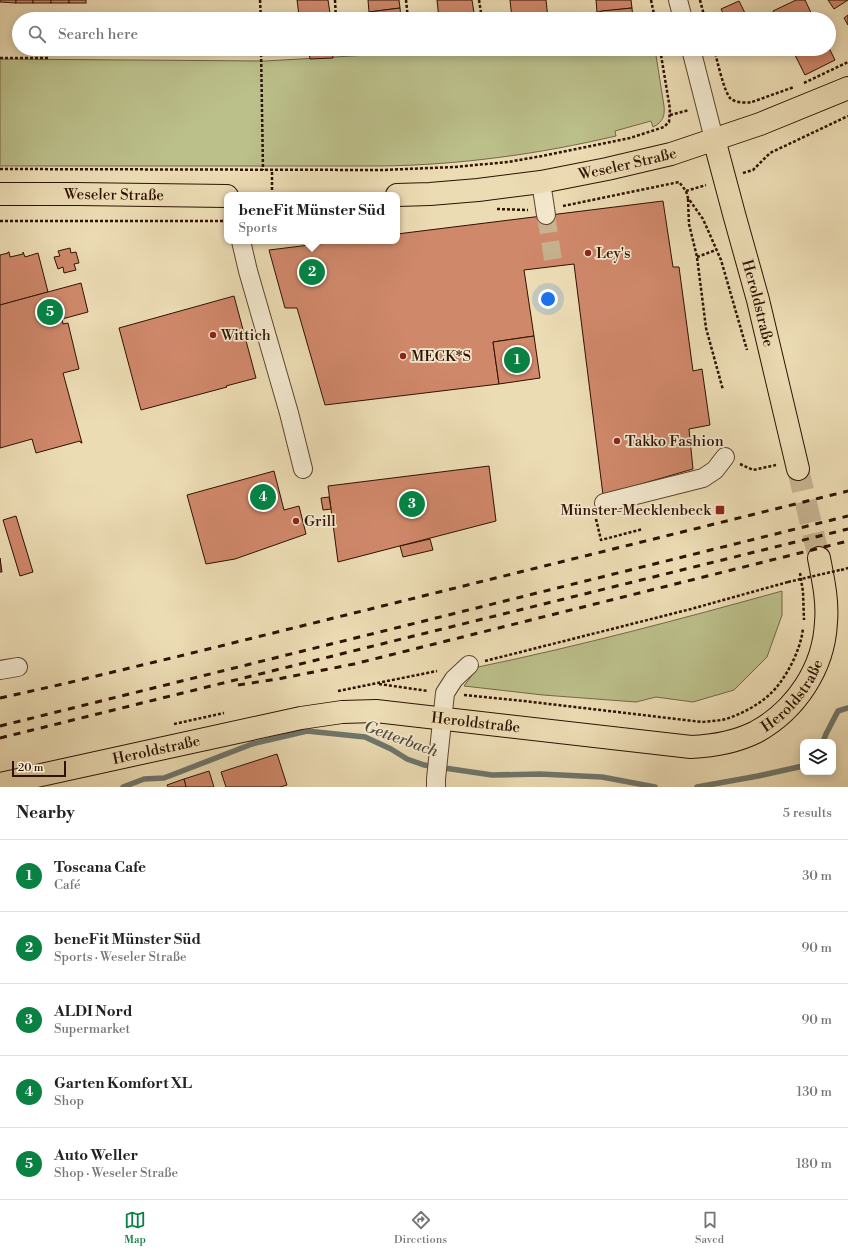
<!DOCTYPE html>
<meta charset="utf-8">
<style>
body{margin:0;font-family:"Libre Bodoni",serif;background:#f2f2f2;color:#222}
.controls{position:absolute;right:12px;bottom:12px;display:grid;overflow:hidden;border-radius:8px;box-shadow:0 2px 10px #0003}
.controls button{width:36px;height:36px;display:grid;place-items:center;padding:0;border:0;border-bottom:1px solid #e0e0e0;background:#fff;color:#222;font:20px sans-serif}
.scale{position:absolute;left:12px;bottom:10px;width:54px;box-sizing:border-box;padding-left:4px;border:2px solid #2e1100;border-top:0;font-size:11px;line-height:14px;white-space:nowrap;color:#2e1100;-webkit-text-stroke:3px #f3e8ce;paint-order:stroke}
.you{position:absolute;left:548px;top:299px;width:14px;height:14px;margin:-10px;border:3px solid #fff;border-radius:50%;background:#1a73e8;box-shadow:0 0 0 6px #1a73e833}
.badge{display:grid;place-items:center;width:26px;height:26px;border-radius:50%;background:#0b8043;color:#fff;font-size:13px;font-weight:700}
.pin{position:absolute;translate:-50% -50%;border:2px solid #fff;box-shadow:0 1px 4px #0006}
.popup{position:absolute;left:224px;top:192px;width:176px;height:52px;box-sizing:border-box;display:grid;place-content:center;border-radius:8px;background:#fff;filter:drop-shadow(0 1px 3px #0005);font-size:13px;white-space:nowrap;color:#767676}
.popup b{font-size:15px;color:#222}
.popup::after{content:'';position:absolute;left:50%;top:100%;margin-left:-8px;border:8px solid transparent;border-top-color:#fff}
.list{margin:0;padding:0;list-style:none}
h2{display:flex;justify-content:space-between;align-items:center;height:52px;margin:0;padding:0 16px;font-size:17px}
h2 small{font-size:13px;font-weight:400;color:#767676}
.list li{display:grid;grid-template-columns:26px 1fr auto;gap:12px;align-items:center;box-sizing:border-box;height:72px;padding:0 16px;border-top:1px solid #e0e0e0}
.list b{display:block;font-size:15px;white-space:nowrap}
.list p{margin:0;font-size:13px;white-space:nowrap;color:#767676}
.list em{font-size:13px;font-style:normal;color:#767676}
.icon{flex:none;width:22px;height:22px;fill:none;stroke:currentColor;stroke-width:2;stroke-linecap:round;stroke-linejoin:round}
.map{position:relative;flex:none;width:848px;height:787px;overflow:hidden}
.search{position:absolute;background:#fff;box-shadow:0 2px 10px #0003;left:12px;right:12px;top:12px;height:44px;display:flex;align-items:center;gap:10px;box-sizing:border-box;padding:0 14px;border-radius:22px;color:#767676;font-size:15px}
.sheet{height:412px;background:#fff}
nav{display:flex;justify-content:space-around;align-items:center;box-sizing:border-box;height:56px;border-top:1px solid #e0e0e0;background:#fff;font-size:11px;color:#767676}
nav a{display:grid;justify-items:center;gap:2px}
nav .on{color:#0b8043}
.map>svg:first-child{display:block}
.green{fill:#bbbf8a;stroke:#746845}
.lines{fill:none;stroke-linecap:round;stroke-linejoin:round}
.stream{stroke:#6f766b;stroke-width:5.5}
.building{fill:#d0886b;stroke:#2e1100}
.minor-tunnel{stroke:#c6b390;stroke-width:18;stroke-dasharray:18 9;stroke-linecap:butt}
.major-tunnel{stroke:#c6b390;stroke-width:22;stroke-dasharray:22 11;stroke-linecap:butt}
.minor-casing{stroke:#5e442d;stroke-width:20}
.major-casing{stroke:#2e1100;stroke-width:24}
.path{stroke:#2e1100;stroke-width:2.5;stroke-dasharray:3 2;stroke-linecap:butt}
.minor{stroke:#f3e8ce;stroke-width:18}
.major{stroke:#ecdcb4;stroke-width:22}
.rail{stroke:#2e1100;stroke-width:3;stroke-dasharray:7 7;stroke-linecap:butt}
.path-bridge{stroke:#2e1100;stroke-width:2.5;stroke-dasharray:3 2;stroke-linecap:butt}
.poi-dot{fill:#8f2418;stroke:#f3e8ce;stroke-width:1.5}
.labels{text-anchor:middle;dominant-baseline:central;stroke-width:3.5;stroke-linejoin:round;paint-order:stroke}
.street-label{font-size:15px;fill:#2e1100;stroke:#f3e8ce}
.poi-label{font-size:15px;fill:#2e1100;stroke:#f3e8ce;text-anchor:start}
.water-label{font-size:16px;font-style:italic;fill:#544c3f;stroke:#f3e8ce}
</style>
<div class="map">
<svg width="848" height="787" viewBox="0 0 848 787">
<rect width="100%" height="100%" fill="#ecdcb4"/>
<filter id="stains"><feTurbulence type="fractalNoise" baseFrequency=".005" numOctaves="4"/><feColorMatrix values="0 0 0 0 .2 0 0 0 0 .09 0 0 0 0 .02 0 0 0 .5 -.17"/></filter>
<radialGradient id="worn" r=".72"><stop offset=".6" stop-color="#630" stop-opacity="0"/><stop offset="1" stop-color="#630" stop-opacity=".3"/></radialGradient>
<!-- green -->
<g class="green">
<path d="M440,49H655L664,106C665,116 663,122 653,127L651,121L615,131L616,136C539,154 460,165 381,166H0V59L265,61L404,53Z"/>
<path d="M782,591V615L767,657L734,690L693,702L656,697L636,702L543,695L464,686L478,667C580,646 681,619 782,591Z"/>
</g>
<g class="lines">
<!-- stream -->
<g class="stream">
<polyline points="823,742 826,734 838,711 848,708"/>
<polyline points="123,787 144,779 164,778 252,744 307,731 365,737 391,749 407,759 424,765 492,775 540,774 602,777 655,787"/>
<polyline points="697,787 758,776 803,766"/>
</g>
</g>
<!-- building -->
<g class="building">
<polygon points="0,0 16,0 16,3 0,2"/>
<rect x="16" y="0" width="17" height="3"/>
<rect x="33" y="0" width="18" height="3"/>
<rect x="51" y="0" width="18" height="3"/>
<rect x="69" y="0" width="17" height="3"/>
<polygon points="297,0 328,0 330,13 299,16"/>
<polygon points="368,0 399,0 400,8 369,12"/>
<polygon points="437,0 472,0 475,19 439,19"/>
<polygon points="510,0 546,0 548,19 512,19"/>
<polygon points="596,0 631,0 632,8 597,12"/>
<polygon points="796,0 805,0 814,19 777,19 773,11"/>
<polygon points="828,0 848,0 834,9"/>
<polygon points="739,1 748,19 726,19 721,9"/>
<polygon points="400,8 401,19 370,19 369,12"/>
<polygon points="632,8 633,19 602,19 601,11"/>
<polygon points="330,13 330,19 299,19 299,16"/>
<polygon points="848,15 848,25 844,18"/>
<polygon points="829,48 835,60 805,75 792,49"/>
<polygon points="302,49 320,49 303,51"/>
<polygon points="320,49 332,49 333,58 310,59 309,50"/>
<polygon points="380,49 403,49 403,53 380,54"/>
<polygon points="663,201 673,267 679,267 693,371 702,369 710,425 689,429 693,469 603,495 574,264 524,270 534,336 493,342 499,384 325,405 297,308 285,308 269,250 342,241 397,241 397,234"/>
<polygon points="70,248 71,253 76,252 79,263 74,264 76,270 64,273 63,267 58,269 54,257 60,256 58,251"/>
<polygon points="8,252 9,252 10,257 23,254 23,252 25,257 38,253 48,292 0,305 0,255 8,253"/>
<polygon points="81,283 88,312 62,319 63,324 68,323 79,369 63,373 82,443 81,443 80,441 36,453 32,439 0,448 0,305"/>
<polygon points="234,296 256,378 226,386 227,387 141,410 119,328"/>
<polygon points="534,336 540,378 499,384 493,342"/>
<polygon points="489,466 496,521 338,562 328,486"/>
<polygon points="274,471 284,510 299,506 306,534 235,559 206,564 187,495"/>
<polygon points="329,497 331,509 323,510 321,498"/>
<polygon points="16,516 33,572 20,576 3,520"/>
<polygon points="430,539 433,550 403,557 400,546"/>
<polygon points="0,558 2,572 0,572"/>
<polygon points="277,754 287,785 280,787 226,787 221,772"/>
<polygon points="209,771 214,787 186,787 184,779"/>
<polygon points="184,779 186,787 168,787 167,785"/>
</g>
<g class="lines">
<!-- minor-tunnel -->
<polyline class="minor-tunnel" points="546,215 554,266"/>
<!-- major-tunnel -->
<polyline class="major-tunnel" points="798,469 819,558"/>
<defs>
<g id="minor">
<polyline points="678,0 683,19"/>
<polyline points="691,49 714,139"/>
<polyline points="541,182 546,215"/>
<polyline points="241,241 248,271 289,413 303,469"/>
<polyline points="604,503 703,478 715,470 725,457"/>
<polyline points="0,670 18,667"/>
<polyline points="436,787 436,779 445,693 454,679 469,665"/>
</g>
<g id="major">
<path id="s1" d="M714,139L734,214L758,300L798,469"/>
<path id="s2" d="M0,194H76L227,196"/>
<path id="s3" d="M397,195L430,194L478,190L541,182L607,169L671,154L760,124L848,88"/>
<path id="s4" d="M0,784L301,718L342,712L376,711L691,747C713,746 736,742 756,732C796,710 824,668 826,622C828,601 823,579 819,558"/>
</g>
</defs>
<!-- minor casing -->
<use href="#minor" class="minor-casing"/>
<!-- major casing -->
<use href="#major" class="major-casing"/>
<!-- path -->
<g class="path">
<polyline points="260,0 261,19"/>
<polyline points="335,0 336,19"/>
<polyline points="406,0 408,19"/>
<polyline points="479,0 482,19"/>
<polyline points="651,0 655,19"/>
<polyline points="700,0 705,19"/>
<polyline points="261,49 263,170"/>
<polyline points="339,49 339,50"/>
<path d="M714,49C717,59 724,93 731,99C737,103 746,103 752,102L794,87"/>
<polyline points="0,58 48,58"/>
<polyline points="804,83 848,62"/>
<polyline points="670,115 689,110"/>
<polyline points="0,169 383,170 454,167 508,162 542,156 630,138 664,127 669,122 670,109 660,49"/>
<polyline points="743,173 753,170 770,153 848,116"/>
<polyline points="686,191 706,185"/>
<polyline points="272,195 272,170"/>
<polyline points="688,199 689,224 697,257 706,328 723,390"/>
<polyline points="563,206 679,182 686,191 688,198 703,219 721,260 747,350"/>
<polyline points="497,209 528,210"/>
<polyline points="0,221 227,221"/>
<polyline points="697,257 716,250"/>
<polyline points="740,464 753,470 776,465"/>
<polyline points="596,519 601,540 643,529"/>
<polyline points="841,570 848,568"/>
<polyline points="800,573 803,592 804,620"/>
<polyline points="485,661 691,609 788,582"/>
<polyline points="379,684 428,691"/>
<polyline points="338,691 437,671"/>
<path d="M464,695L524,701L702,722C710,721 718,721 726,719C741,714 757,706 769,695C785,681 801,650 803,628"/>
<polyline points="174,724 224,713"/>
</g>
<!-- minor -->
<use href="#minor" class="minor"/>
<!-- major -->
<use href="#major" class="major"/>
<!-- rail -->
<g class="rail">
<polyline points="238,685 278,679 354,664 848,541"/>
<polyline points="0,698 63,684 184,655 848,491"/>
<polyline points="0,726 848,516"/>
<polyline points="0,738 848,529"/>
</g>
<!-- path-bridge -->
<polyline class="path-bridge" points="788,582 840,570"/>
</g>
<!-- markers -->
<g class="poi-dot">
<circle cx="588" cy="253" r="4"/>
<circle cx="213" cy="335" r="4"/>
<circle cx="403" cy="356" r="4"/>
<circle cx="617" cy="441" r="4"/>
<rect x="715" y="505" width="10" height="10" rx="2"/>
<circle cx="296" cy="521" r="4"/>
</g>
<g class="labels">
<!-- street labels -->
<g class="street-label">
<text stroke="none"><textPath href="#s3" startOffset="233">Weseler Straße</textPath></text>
<text stroke="none"><textPath href="#s2" startOffset="114">Weseler Straße</textPath></text>
<text stroke="none"><textPath href="#s1" startOffset="170">Heroldstraße</textPath></text>
<text stroke="none"><textPath href="#s4" startOffset="820">Heroldstraße</textPath></text>
<text stroke="none"><textPath href="#s4" startOffset="484">Heroldstraße</textPath></text>
<text stroke="none"><textPath href="#s4" startOffset="160">Heroldstraße</textPath></text>
</g>
<!-- poi labels -->
<g class="poi-label">
<text x="596" y="253">Ley's</text>
<text x="221" y="335">Wittich</text>
<text x="411" y="356">MECK*S</text>
<text x="625" y="441">Takko Fashion</text>
<text x="711" y="510" text-anchor="end">Münster-Mecklenbeck</text>
<text x="304" y="521">Grill</text>
</g>
<!-- water labels -->
<g class="water-label">
<text transform="translate(401 739) rotate(20)">Getterbach</text>
</g>
</g>
<rect width="100%" height="100%" filter="url(#stains)"/>
<rect width="100%" height="100%" fill="url(#worn)"/>
</svg>
<div class="controls">
<button><svg class="icon" aria-label="layers" viewBox="0 0 24 24"><path d="M12 4l9 5-9 5-9-5zM3 14l9 5 9-5"/></svg></button>
</div>
<div class="scale">20 m</div>
<div class="you"></div>
<div class="pin badge" style="left:517px;top:360px">1</div>
<div class="pin badge" style="left:312px;top:272px">2</div>
<div class="popup"><b>beneFit Münster Süd</b>Sports</div>
<div class="pin badge" style="left:412px;top:504px">3</div>
<div class="pin badge" style="left:263px;top:497px">4</div>
<div class="pin badge" style="left:50px;top:312px">5</div>
<div class="search"><svg class="icon" aria-label="search" viewBox="0 0 24 24"><circle cx="10" cy="10" r="6"/><path d="M15 15l6 6"/></svg>Search here</div>
</div>
<section class="sheet">
<h2>Nearby<small>5 results</small></h2>
<ul class="list">
<li><span class="badge">1</span><div><b>Toscana Cafe</b><p>Café</p></div><em>30 m</em></li>
<li><span class="badge">2</span><div><b>beneFit Münster Süd</b><p>Sports · Weseler Straße</p></div><em>90 m</em></li>
<li><span class="badge">3</span><div><b>ALDI Nord</b><p>Supermarket</p></div><em>90 m</em></li>
<li><span class="badge">4</span><div><b>Garten Komfort XL</b><p>Shop</p></div><em>130 m</em></li>
<li><span class="badge">5</span><div><b>Auto Weller</b><p>Shop · Weseler Straße</p></div><em>180 m</em></li>
</ul>
</section>
<nav>
<a class="on"><svg class="icon" aria-label="map" viewBox="0 0 24 24"><path d="M3 6l6-2 6 2 6-2v14l-6 2-6-2-6 2zM9 4v14M15 6v14"/></svg>Map</a>
<a><svg class="icon" aria-label="directions" viewBox="0 0 24 24"><path d="M12 3l9 9-9 9-9-9zM9 14v-3h6M13 9l2 2-2 2"/></svg>Directions</a>
<a><svg class="icon" aria-label="saved" viewBox="0 0 24 24"><path d="M7 4h10v16l-5-4-5 4z"/></svg>Saved</a>
</nav>
